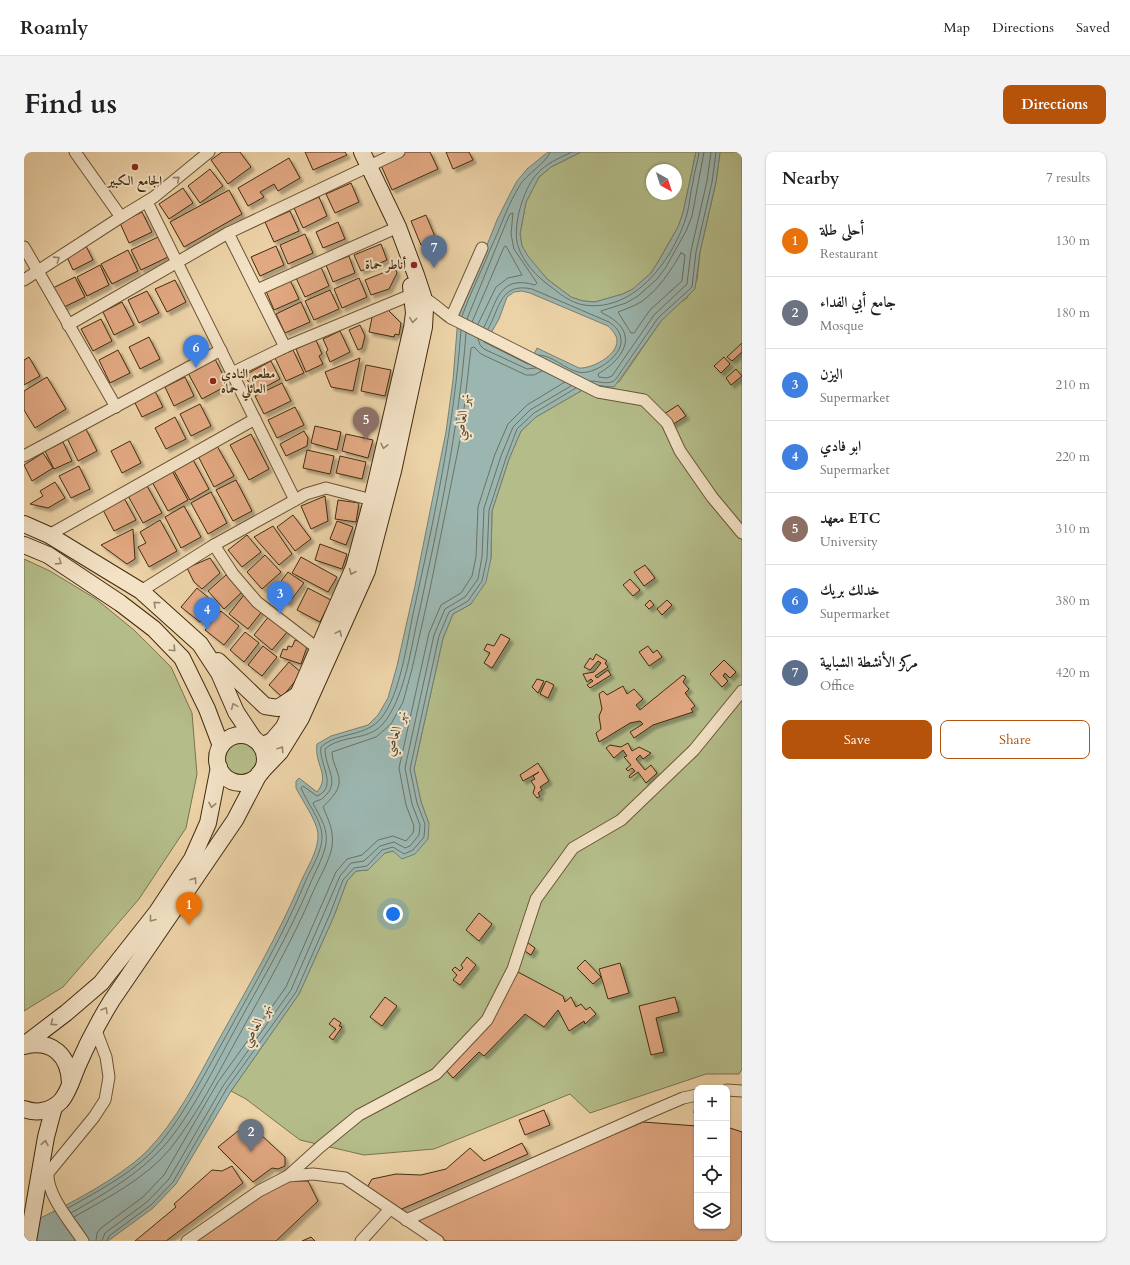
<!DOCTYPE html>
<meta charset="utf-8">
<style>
body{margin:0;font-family:Cardo,Amiri,serif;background:#f2f2f2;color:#202124}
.controls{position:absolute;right:12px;bottom:12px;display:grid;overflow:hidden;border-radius:8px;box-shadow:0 1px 3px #0004}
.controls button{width:36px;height:36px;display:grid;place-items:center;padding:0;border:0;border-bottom:1px solid #e0e0e0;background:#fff;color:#202124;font:20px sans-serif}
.compass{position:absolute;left:622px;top:12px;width:36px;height:36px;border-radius:50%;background:#fff;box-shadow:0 1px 3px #0004;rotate:141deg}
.you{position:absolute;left:369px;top:762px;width:14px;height:14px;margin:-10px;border:3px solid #fff;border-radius:50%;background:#1a73e8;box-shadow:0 0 0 6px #1a73e833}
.badge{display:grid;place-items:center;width:26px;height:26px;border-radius:50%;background:#b45309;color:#fff;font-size:13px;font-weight:700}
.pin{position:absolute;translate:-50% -33px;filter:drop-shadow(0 1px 2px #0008)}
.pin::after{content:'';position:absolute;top:21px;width:14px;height:12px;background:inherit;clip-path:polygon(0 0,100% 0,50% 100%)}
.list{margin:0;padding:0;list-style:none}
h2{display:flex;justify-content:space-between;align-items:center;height:52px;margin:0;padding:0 16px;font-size:17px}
h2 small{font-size:13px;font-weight:400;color:#757577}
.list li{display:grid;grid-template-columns:26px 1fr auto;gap:12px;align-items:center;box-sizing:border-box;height:72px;padding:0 16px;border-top:1px solid #e0e0e0}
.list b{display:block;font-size:15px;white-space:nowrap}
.list p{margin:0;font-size:13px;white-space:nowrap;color:#757577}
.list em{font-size:13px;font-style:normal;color:#757577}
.actions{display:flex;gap:8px;padding:12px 16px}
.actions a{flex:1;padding:9px 0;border:1px solid #b45309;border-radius:8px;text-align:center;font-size:14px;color:#b45309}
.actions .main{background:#b45309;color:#fff}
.icon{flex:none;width:22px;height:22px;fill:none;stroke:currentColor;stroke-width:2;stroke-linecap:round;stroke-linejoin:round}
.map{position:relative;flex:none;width:718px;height:1089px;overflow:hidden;border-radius:8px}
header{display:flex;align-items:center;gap:24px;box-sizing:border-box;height:56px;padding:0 20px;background:#fff;border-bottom:1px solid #e0e0e0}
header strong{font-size:19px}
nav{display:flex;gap:22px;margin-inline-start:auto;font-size:14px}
.intro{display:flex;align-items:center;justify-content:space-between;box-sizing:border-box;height:96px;padding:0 24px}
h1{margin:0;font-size:28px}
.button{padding:10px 18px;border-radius:8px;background:#b45309;color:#fff;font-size:14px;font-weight:700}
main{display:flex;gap:24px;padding:0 24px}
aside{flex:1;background:#fff;border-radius:8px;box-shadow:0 1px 3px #0004}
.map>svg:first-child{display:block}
.green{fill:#b4bd8a;stroke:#7b744c;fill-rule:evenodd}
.water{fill:#9bb6b0;stroke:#777f70;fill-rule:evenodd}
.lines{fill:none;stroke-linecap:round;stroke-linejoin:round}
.shore{stroke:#6e7160;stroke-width:1}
.building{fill:#e2a882;stroke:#422c0f;filter:url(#shadow)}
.street-casing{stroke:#6c5635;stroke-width:13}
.secondary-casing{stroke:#422c0f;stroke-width:18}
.street{stroke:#f3e2c6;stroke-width:11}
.secondary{stroke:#f3e2c6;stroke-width:16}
.oneway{stroke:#9a876a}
.poi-dot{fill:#8f2418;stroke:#f3e2c6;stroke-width:1.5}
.labels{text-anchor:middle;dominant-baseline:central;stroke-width:4;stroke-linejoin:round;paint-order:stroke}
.poi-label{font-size:13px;font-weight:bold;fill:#422c0f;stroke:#f3e2c6}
.water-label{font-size:14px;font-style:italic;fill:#54482f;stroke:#f3e2c6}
</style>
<header>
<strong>Roamly</strong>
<nav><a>Map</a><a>Directions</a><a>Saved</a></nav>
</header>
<div class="intro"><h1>Find us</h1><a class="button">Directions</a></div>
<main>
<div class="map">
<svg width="718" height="1089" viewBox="0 0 718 1089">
<defs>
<filter id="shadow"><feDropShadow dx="3.5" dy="3.5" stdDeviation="1" flood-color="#0004"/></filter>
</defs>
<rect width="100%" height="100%" fill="#ecd2a7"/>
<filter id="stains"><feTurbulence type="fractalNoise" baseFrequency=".005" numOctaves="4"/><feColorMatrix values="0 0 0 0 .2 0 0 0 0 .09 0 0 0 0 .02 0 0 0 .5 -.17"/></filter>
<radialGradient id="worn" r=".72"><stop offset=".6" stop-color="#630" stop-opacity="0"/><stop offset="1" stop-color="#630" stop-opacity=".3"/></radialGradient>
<!-- green -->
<g class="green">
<path d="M557,0H672L659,61L654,75L634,110L627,121L609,137L599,142L571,150L559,149L547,145L523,127L504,105L498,94L496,82L502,50L515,25L527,15ZM628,18H652V42H628Z"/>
<polygon points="696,0 718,0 718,917 715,922 682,922 566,961 546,942 410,997 340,1003 276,988 222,947 207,939 275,842 310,764 323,729 332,719 344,718 361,701 369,699 405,672 397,650 390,617 419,486 429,462 447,452 467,406 468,359 485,307 497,279 512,265 562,236 595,230 637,169 651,154 663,146 673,128 676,100 692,30"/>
<polygon points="0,407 26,419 72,447 110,478 147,515 168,561 173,622 162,676 115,747 39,835 0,859"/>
<circle cx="217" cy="607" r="16"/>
</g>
<!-- water -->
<path class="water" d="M524,0H557L527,15L515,25L502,50L496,82L498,94L504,104L523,127L547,145L559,149L571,150L599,142L609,137L627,121L634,110L654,75L659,61L672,0H696L692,30L676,100L671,137L637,169L590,235L569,233L562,236L512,265L497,279L485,307L468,359L467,406L462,430L447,452L429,462L419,486L390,617L397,650L405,672L404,687L391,702L378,707L369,699L361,701L344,718L332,719L323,729L310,764L275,842L207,939L152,1032L129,1056L84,1089H0L6,1071C42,1054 94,1027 122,1000C153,969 173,927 194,889C224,835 255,782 279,725C285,713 295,696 294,682C293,669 278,648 272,636V629L275,626L293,640C307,623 290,613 293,592L307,584L344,573L354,563L364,546L373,514L391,434L422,280L429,228L434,165L473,68L485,44L493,29L503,17ZM498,139L506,141L584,174C588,178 593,183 593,189C593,204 567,217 555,216L513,196L507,209L463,188L475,167L483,145L490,140Z"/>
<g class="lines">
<!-- shore -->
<g class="shore">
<path d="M548,0C535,6 521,12 512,23C499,38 488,75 494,94C499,110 513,125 526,134C536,142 547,151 560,153C611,161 651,105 663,62C666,52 666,40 669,30C670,20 674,10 675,0"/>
<path d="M680,0L668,64L662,79L642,115L633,127L614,144L602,151L577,159L578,161C615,178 604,204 574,222L575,225L583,226L588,224L630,163L663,132L667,99L683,29L687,0"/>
<path d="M657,101L661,103L658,129L626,158L610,181H607L594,160C602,157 610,154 617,150C635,137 646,120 657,101Z"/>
<path d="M438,164C447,139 459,116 469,91C478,72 484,52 496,33C501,24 525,8 526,0"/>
<path d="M443,167L482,71L486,62L489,61L487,82L490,97L513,131L511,133C474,122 473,151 460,175"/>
<polyline points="448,170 480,95 482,94 498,123 484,126 472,135 454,172"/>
<path d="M464,177C476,156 476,130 508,137L585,170C591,174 597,180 597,188C599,204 569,224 554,220C541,217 528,203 514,203"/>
<polyline points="454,187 456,193 460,197 503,217 512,216"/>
<polyline points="460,190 504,212"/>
<path d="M567,229C576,229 585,234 592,227L634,166L668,135L672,100L688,30L692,0"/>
<path d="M44,1056C76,1038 113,1019 137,990C163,958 182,919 202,884C230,833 260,782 282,728C288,715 299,698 298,683C297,667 283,651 277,636L279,634L293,644C315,635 294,610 297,595C315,579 342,586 358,565C376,542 383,491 389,462C410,367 430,275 437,178"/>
<path d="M47,1061C80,1042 115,1022 140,994C168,962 193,910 214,872C239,826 266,781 286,732C291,720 298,708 301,696C306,678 296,666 289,651C292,648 297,649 300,645C317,630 301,616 301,597C319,581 346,591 362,568C382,540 387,494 395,461C415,368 435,276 442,181"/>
<path d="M50,1065C83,1046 121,1027 146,997C173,963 193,923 214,885C240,838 268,790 289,740C295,726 305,710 308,695C310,679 305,669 299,655C307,646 319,637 314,622C312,615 308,608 308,600L352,585L367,572L379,550L388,517L406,437L437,283L447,196L450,195L457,202L502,223H510L518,219"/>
<polyline points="72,1089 73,1081 77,1076 119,1045 140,1023 194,930 262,835 312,720 323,707 338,703 354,688 369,684 382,689 389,681 390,674 382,653 375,616 405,481 417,453 437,441 448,424 452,405 454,355 471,302 484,272 503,253 541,230"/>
<polyline points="78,1089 81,1081 123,1050 145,1027 199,934 267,838 316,724 327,711 340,709 356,694 370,690 381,696 386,694 395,683 396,673 388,652 381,616 410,483 421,457 441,445 454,427 458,405 460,356 477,304 489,275 506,258 547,234"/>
<polyline points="83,1089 85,1084 127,1053 149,1030 203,936 272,840 306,762 319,728 330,716 343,714 358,698 369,695 380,702 389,698 400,685 401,672 393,651 386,617 415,484 425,460 444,449 458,429 463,406 465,358 482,306 493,277 510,261 552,236"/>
</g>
</g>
<!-- building -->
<g class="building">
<polygon points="198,0 216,0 227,15 204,32 187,8"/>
<polygon points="281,0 321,0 323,3 289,18"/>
<polygon points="381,0 406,0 414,17 368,38 356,11"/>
<polygon points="422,0 445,0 449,8 429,17"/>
<polygon points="265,6 276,26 254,39 250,32 236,40 240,45 224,54 214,36"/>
<polygon points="186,17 199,34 176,51 164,34"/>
<polygon points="327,31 335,50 311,61 302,42"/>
<polygon points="159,36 169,51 145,67 135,52"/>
<polygon points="205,38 218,62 160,95 146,70"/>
<polygon points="295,45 303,64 279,76 270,56"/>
<polygon points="266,59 275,79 250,90 241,70"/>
<polygon points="118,60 128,80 105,91 96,71"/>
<polygon points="402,63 412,87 397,93 387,69"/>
<polygon points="314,70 321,87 299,96 292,80"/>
<polygon points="281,82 289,101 264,112 256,93"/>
<polygon points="134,85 144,105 117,118 107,98"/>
<polygon points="357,92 363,108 337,119 330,103"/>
<polygon points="62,94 69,108 49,118 42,103"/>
<polygon points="252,94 260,113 236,124 227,105"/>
<polygon points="104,98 114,119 88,132 77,112"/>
<polygon points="325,104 331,121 309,130 302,113"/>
<polygon points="76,113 85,133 63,144 53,125"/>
<polygon points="297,115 305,134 281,145 272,126"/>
<polygon points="371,116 373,121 365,137 347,143 341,128"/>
<polygon points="51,125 61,145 38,156 29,136"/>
<polygon points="335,126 343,145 318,156 310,137"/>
<polygon points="151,128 162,150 143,160 131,137"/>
<polygon points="266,128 275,147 250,158 242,139"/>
<polygon points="306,138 315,157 290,168 281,149"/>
<polygon points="123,139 135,161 115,171 104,148"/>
<polygon points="98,150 110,173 90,183 79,160"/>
<polygon points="277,150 286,170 261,181 252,162"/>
<polygon points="364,158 377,171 375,183 371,182 370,185 345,180 349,161"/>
<polygon points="77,167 88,189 69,199 57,177"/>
<polygon points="336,173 341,184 338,196 334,198 325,178"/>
<polygon points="316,179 326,200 306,210 302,200 304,198 299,187"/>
<polygon points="125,185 136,207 116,217 105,195"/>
<polygon points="292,188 298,202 295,204 299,212 282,220 272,197"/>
<polygon points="718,191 718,200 708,209 703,205"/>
<polygon points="94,198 106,221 86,231 75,208"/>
<polygon points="269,198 280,221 262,229 251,206"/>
<polygon points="5,205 16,224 0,233 0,208"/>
<polygon points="700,205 706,212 697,221 690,214"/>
<polygon points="336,206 329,239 307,235 301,220"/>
<polygon points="191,207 204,233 178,247 164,221"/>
<polygon points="247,209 256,227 230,241 221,223"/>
<polygon points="342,213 367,218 361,244 337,239"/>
<polygon points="712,217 718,224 707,233 702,226"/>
<polygon points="23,225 42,257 11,276 0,258 0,239"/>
<polygon points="161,225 170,244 150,254 141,235"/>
<polygon points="258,231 267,249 240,262 231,244"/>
<polygon points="131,239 139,255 118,265 110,249"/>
<polygon points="176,252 187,274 167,284 156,262"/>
<polygon points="654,253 662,264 648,273 640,262"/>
<polygon points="271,255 280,273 253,286 244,268"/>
<polygon points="151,265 162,287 142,297 131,276"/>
<polygon points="291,274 317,280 313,298 287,291"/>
<polygon points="62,277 73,299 54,309 43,286"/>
<polygon points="280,279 284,286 283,294 262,304 256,292"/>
<polygon points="227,282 245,317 225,328 206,293"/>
<polygon points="322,282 349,288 344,306 318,299"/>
<polygon points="106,289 117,311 98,321 87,299"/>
<polygon points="39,290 48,309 30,317 21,299"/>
<polygon points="193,294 210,324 190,335 174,304"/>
<polygon points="283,298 310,304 306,322 279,316"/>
<polygon points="19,301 29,316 8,329 0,313"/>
<polygon points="316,304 342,310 338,327 312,321"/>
<polygon points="168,306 185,337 166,348 149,317"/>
<polygon points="55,314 66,337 47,346 35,324"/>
<polygon points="147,317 164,348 144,359 127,328"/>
<polygon points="212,328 228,359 209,369 192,338"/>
<polygon points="31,330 41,346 24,356 6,352 19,344 16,339"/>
<polygon points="122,332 138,361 119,371 103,342"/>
<polygon points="187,340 203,371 184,382 167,351"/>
<polygon points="301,344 304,369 287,377 277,354"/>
<polygon points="100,346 112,368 90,379 79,358"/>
<polygon points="314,348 335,351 332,370 311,367"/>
<polygon points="160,354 177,385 157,396 141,365"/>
<polygon points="269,363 287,387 271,399 253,375"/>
<polygon points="136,368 153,399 125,415 114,395 122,391 116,380"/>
<polygon points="313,369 329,375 322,393 306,387"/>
<polygon points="249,374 268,402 255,413 230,385"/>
<polygon points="109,377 111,407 103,412 77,393"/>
<polygon points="223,383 237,400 218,415 204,398"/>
<polygon points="296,392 323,402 318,417 291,408"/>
<polygon points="241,403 257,420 238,437 223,420"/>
<polygon points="277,405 313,425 304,440 268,421"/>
<polygon points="186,406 196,421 178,437 170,430 163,416"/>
<polygon points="621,413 631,426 620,434 610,420"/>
<polygon points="264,420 280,431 264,452 249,440"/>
<polygon points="202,423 218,440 200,457 184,439"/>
<polygon points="606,427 616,438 609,444 599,433"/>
<polygon points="173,436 191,451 176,470 157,455"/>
<polygon points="284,436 307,448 296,470 273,458"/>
<polygon points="220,443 239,458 224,477 205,462"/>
<polygon points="626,448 630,453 625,457 621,453"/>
<polygon points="643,448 648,453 638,463 633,457"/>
<polygon points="197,459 215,474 200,493 181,478"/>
<polygon points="245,464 264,479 248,498 230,483"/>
<polygon points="221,480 235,491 220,510 206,498"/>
<polygon points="477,482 486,487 468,516 460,511 466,501 460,498 463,492 470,494"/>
<polygon points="271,488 284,492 277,512 256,505 259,497 263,498 264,494 268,495"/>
<polygon points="239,494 253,505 238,524 224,513"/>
<polygon points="624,494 629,501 633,498 638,505 625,514 615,500"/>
<polygon points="572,502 583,509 581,511 584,515 571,524 573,526 584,518 587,523 566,536 563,533 569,529 567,527 563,530 559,522 570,520 577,511 574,509 566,518 560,515 566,506 569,508"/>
<polygon points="700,508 712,520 706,526 701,521 699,524 704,529 698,535 686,522"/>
<polygon points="265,510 278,521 258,545 245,533"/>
<polygon points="659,523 662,525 659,530 665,537 661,541 671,554 667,557 669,560 629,573 610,586 606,580 619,572 616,569 606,571 575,590 572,581 577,577 575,564 578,557 575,542 579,539 583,543 599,534 603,542 610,537 619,547 612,553 616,558"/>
<polygon points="513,527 520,529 514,541 508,535"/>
<polygon points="522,529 530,533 524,546 516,542"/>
<polygon points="604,591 608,599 615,595 627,601 619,607 616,603 612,607 621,618 627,613 633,621 622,631 614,620 606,626 605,624 611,619 608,616 604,619 602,617 607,613 600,605 603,604 599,598 590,606 582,596 586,593 597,595"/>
<polygon points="514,611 525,629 516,635 518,638 514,641 516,644 513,646 509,641 511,635 507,629 511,627 509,624 515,620 499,629 496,623"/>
<polygon points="455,761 468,772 455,789 442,778"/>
<polygon points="504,791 511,796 507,803 499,798"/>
<polygon points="443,805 452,813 436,833 429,828 433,823 428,818 431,815 436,819 439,816 437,813"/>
<polygon points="561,808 577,825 569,832 553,816"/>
<polygon points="596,811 605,841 584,847 575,817"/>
<polygon points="494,820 539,844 541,850 547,845 552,855 557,852 562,858 566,855 572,862 561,872 560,869 545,879 534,858 520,875 501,862 460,904 455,900 429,926 421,917 469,864"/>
<polygon points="361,845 373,854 358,874 346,865"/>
<polygon points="651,845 655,860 632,866 640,900 627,903 615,854"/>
<polygon points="310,866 317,871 315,874 318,875 309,888 305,885 312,877 305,872"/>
<polygon points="672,945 673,945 673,961 670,961"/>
<polygon points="520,958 526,973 501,983 495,968"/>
<polygon points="619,970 673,974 673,1074 703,1074 703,975 718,980 718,1089 422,1089 389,1068"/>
<polygon points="224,971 261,1005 261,1014 254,1017 248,1016 229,1030 194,995"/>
<polygon points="498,991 504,1002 373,1059 342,1037 348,1027 372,1022 397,1023 422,1017 446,996 460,1009"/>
<polygon points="208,1014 219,1031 142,1089 111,1089 152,1055 150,1052 188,1018 198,1019"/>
<polygon points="264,1029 284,1029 294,1049 252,1089 169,1089 237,1042"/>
<polygon points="287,1085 291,1089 278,1089"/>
</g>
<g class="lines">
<defs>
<g id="street">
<polyline points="51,0 97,65"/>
<polyline points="123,50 271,348"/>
<polyline points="204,81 261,195"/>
<polyline points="0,95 92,255"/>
<polyline points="0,128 97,65 130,45 185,0"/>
<polyline points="233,138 374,75"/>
<polyline points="427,166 458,96"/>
<polyline points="44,173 204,81 375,0"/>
<path d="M208,221L261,195L389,142C404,145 414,157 427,166L574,240L620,248L643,271L656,299L688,345L718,381"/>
<polyline points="0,304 197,198"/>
<polyline points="25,383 231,267"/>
<polyline points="190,393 209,422 233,450 293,496"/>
<polyline points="117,439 190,393 282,342 302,336 348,348"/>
<polyline points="703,938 718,939"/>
<polyline points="264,1024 296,995 335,963 412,922 463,868 489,817 512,747 549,696 597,668 670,598 718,539"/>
<polyline points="382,1068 624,961 659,946 673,943"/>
<path d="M59,1089C48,1072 22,1042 24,1021L70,965L81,948L85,925L82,905L71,876"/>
<polyline points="163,1089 235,1039 264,1024 289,1022 321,1026 414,1089"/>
<polyline points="337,1089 366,1057"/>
</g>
<g id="secondary">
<polyline points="0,372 25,383 117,439 176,492 195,521 212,560 230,587"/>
<polyline points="0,393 24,403 96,451 130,477 158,506 183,557 197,594"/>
<polyline points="194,509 241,554 254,556 272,544"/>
<circle cx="217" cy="607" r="24"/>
<polyline points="237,594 248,589 260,575 330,415 348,348 388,176 390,161 387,134"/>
<polyline points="0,893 42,861 77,831 133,760 168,707 184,671 195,615"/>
<path d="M0,894C28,887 45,903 46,931"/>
<path d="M0,957C13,962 27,959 37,949C45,940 49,924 54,913C64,890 75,869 88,848L211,668L235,622L256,600L277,566L343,419L369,319L400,175L401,157L399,144L392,123L374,75L338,0"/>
<polyline points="4,1089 22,985 30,955"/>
</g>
</defs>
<!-- street casing -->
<use href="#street" class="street-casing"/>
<!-- secondary casing -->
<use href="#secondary" class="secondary-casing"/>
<!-- street -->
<use href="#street" class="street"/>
<!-- secondary -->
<use href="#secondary" class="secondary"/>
</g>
<!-- one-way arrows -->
<defs><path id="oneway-chevron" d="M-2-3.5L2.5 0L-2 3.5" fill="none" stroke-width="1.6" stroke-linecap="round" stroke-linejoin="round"/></defs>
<g class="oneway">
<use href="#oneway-chevron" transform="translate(153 27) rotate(-40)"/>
<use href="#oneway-chevron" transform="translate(33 107) rotate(-33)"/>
<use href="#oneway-chevron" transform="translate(389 168) rotate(96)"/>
<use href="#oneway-chevron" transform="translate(360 294) rotate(103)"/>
<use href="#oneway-chevron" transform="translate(35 410) rotate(33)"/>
<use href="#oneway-chevron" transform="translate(328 420) rotate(113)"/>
<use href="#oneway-chevron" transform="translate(132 452) rotate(-138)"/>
<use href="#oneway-chevron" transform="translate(315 481) rotate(-66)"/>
<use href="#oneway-chevron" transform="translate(149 497) rotate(46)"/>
<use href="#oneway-chevron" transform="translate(210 554) rotate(-114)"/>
<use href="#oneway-chevron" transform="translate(257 597) rotate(-56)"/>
<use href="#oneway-chevron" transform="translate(188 653) rotate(101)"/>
<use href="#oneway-chevron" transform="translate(170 728) rotate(-56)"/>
<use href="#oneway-chevron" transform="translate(128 767) rotate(128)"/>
<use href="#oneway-chevron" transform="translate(81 858) rotate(-59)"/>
<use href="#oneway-chevron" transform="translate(29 871) rotate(143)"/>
<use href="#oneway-chevron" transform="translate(21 991) rotate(-79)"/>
</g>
<!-- markers -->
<g class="poi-dot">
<circle cx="111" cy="15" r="4"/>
<circle cx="390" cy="113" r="4"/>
<circle cx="189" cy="229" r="4"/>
</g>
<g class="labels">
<!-- poi labels -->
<g class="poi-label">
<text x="111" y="29">الجامع الكبير</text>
<text x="382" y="113" text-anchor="end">أناطر حماة</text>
<text x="197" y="222" text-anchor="start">مطعم النادي<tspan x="197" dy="15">العائلي حماه</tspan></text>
</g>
<!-- water labels -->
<g class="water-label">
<text transform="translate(438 265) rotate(-82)">نهر العاصي</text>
<text transform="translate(371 581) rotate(-71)">نهر العاصي</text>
<text transform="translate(232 873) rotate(-60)">نهر العاصي</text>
</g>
</g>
<rect width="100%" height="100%" filter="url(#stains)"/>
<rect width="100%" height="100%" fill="url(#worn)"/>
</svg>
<div class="controls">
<button>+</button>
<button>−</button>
<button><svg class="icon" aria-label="locate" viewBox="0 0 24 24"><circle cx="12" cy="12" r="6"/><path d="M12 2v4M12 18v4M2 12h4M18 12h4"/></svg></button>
<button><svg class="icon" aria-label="layers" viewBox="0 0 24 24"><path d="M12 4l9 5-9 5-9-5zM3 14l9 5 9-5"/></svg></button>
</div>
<svg class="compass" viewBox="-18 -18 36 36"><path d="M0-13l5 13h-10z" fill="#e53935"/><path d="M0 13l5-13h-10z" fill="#757577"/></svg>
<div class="you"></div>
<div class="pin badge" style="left:165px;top:773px;background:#e8710a">1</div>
<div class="pin badge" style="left:227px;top:1000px;background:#6b7280">2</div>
<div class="pin badge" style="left:256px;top:462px;background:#3f7fe0">3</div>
<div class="pin badge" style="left:183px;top:478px;background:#3f7fe0">4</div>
<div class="pin badge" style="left:342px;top:288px;background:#8d6e63">5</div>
<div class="pin badge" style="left:172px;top:216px;background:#3f7fe0">6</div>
<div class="pin badge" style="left:410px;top:116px;background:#5c6f8a">7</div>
</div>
<aside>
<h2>Nearby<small>7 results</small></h2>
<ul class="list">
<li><span class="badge" style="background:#e8710a">1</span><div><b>أحلى طلة</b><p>Restaurant</p></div><em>130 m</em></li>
<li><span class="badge" style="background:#6b7280">2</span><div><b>جامع أبي الفداء</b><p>Mosque</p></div><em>180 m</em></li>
<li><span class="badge" style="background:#3f7fe0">3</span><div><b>اليزن</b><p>Supermarket</p></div><em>210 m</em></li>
<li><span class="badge" style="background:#3f7fe0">4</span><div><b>ابو فادي</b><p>Supermarket</p></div><em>220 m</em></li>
<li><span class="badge" style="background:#8d6e63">5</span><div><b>معهد ETC</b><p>University</p></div><em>310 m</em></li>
<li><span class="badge" style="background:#3f7fe0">6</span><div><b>خدلك بريك</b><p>Supermarket</p></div><em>380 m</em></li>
<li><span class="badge" style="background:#5c6f8a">7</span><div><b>مركز الأنشطة الشبابية</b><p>Office</p></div><em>420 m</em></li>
</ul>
<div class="actions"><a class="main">Save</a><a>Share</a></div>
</aside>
</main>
